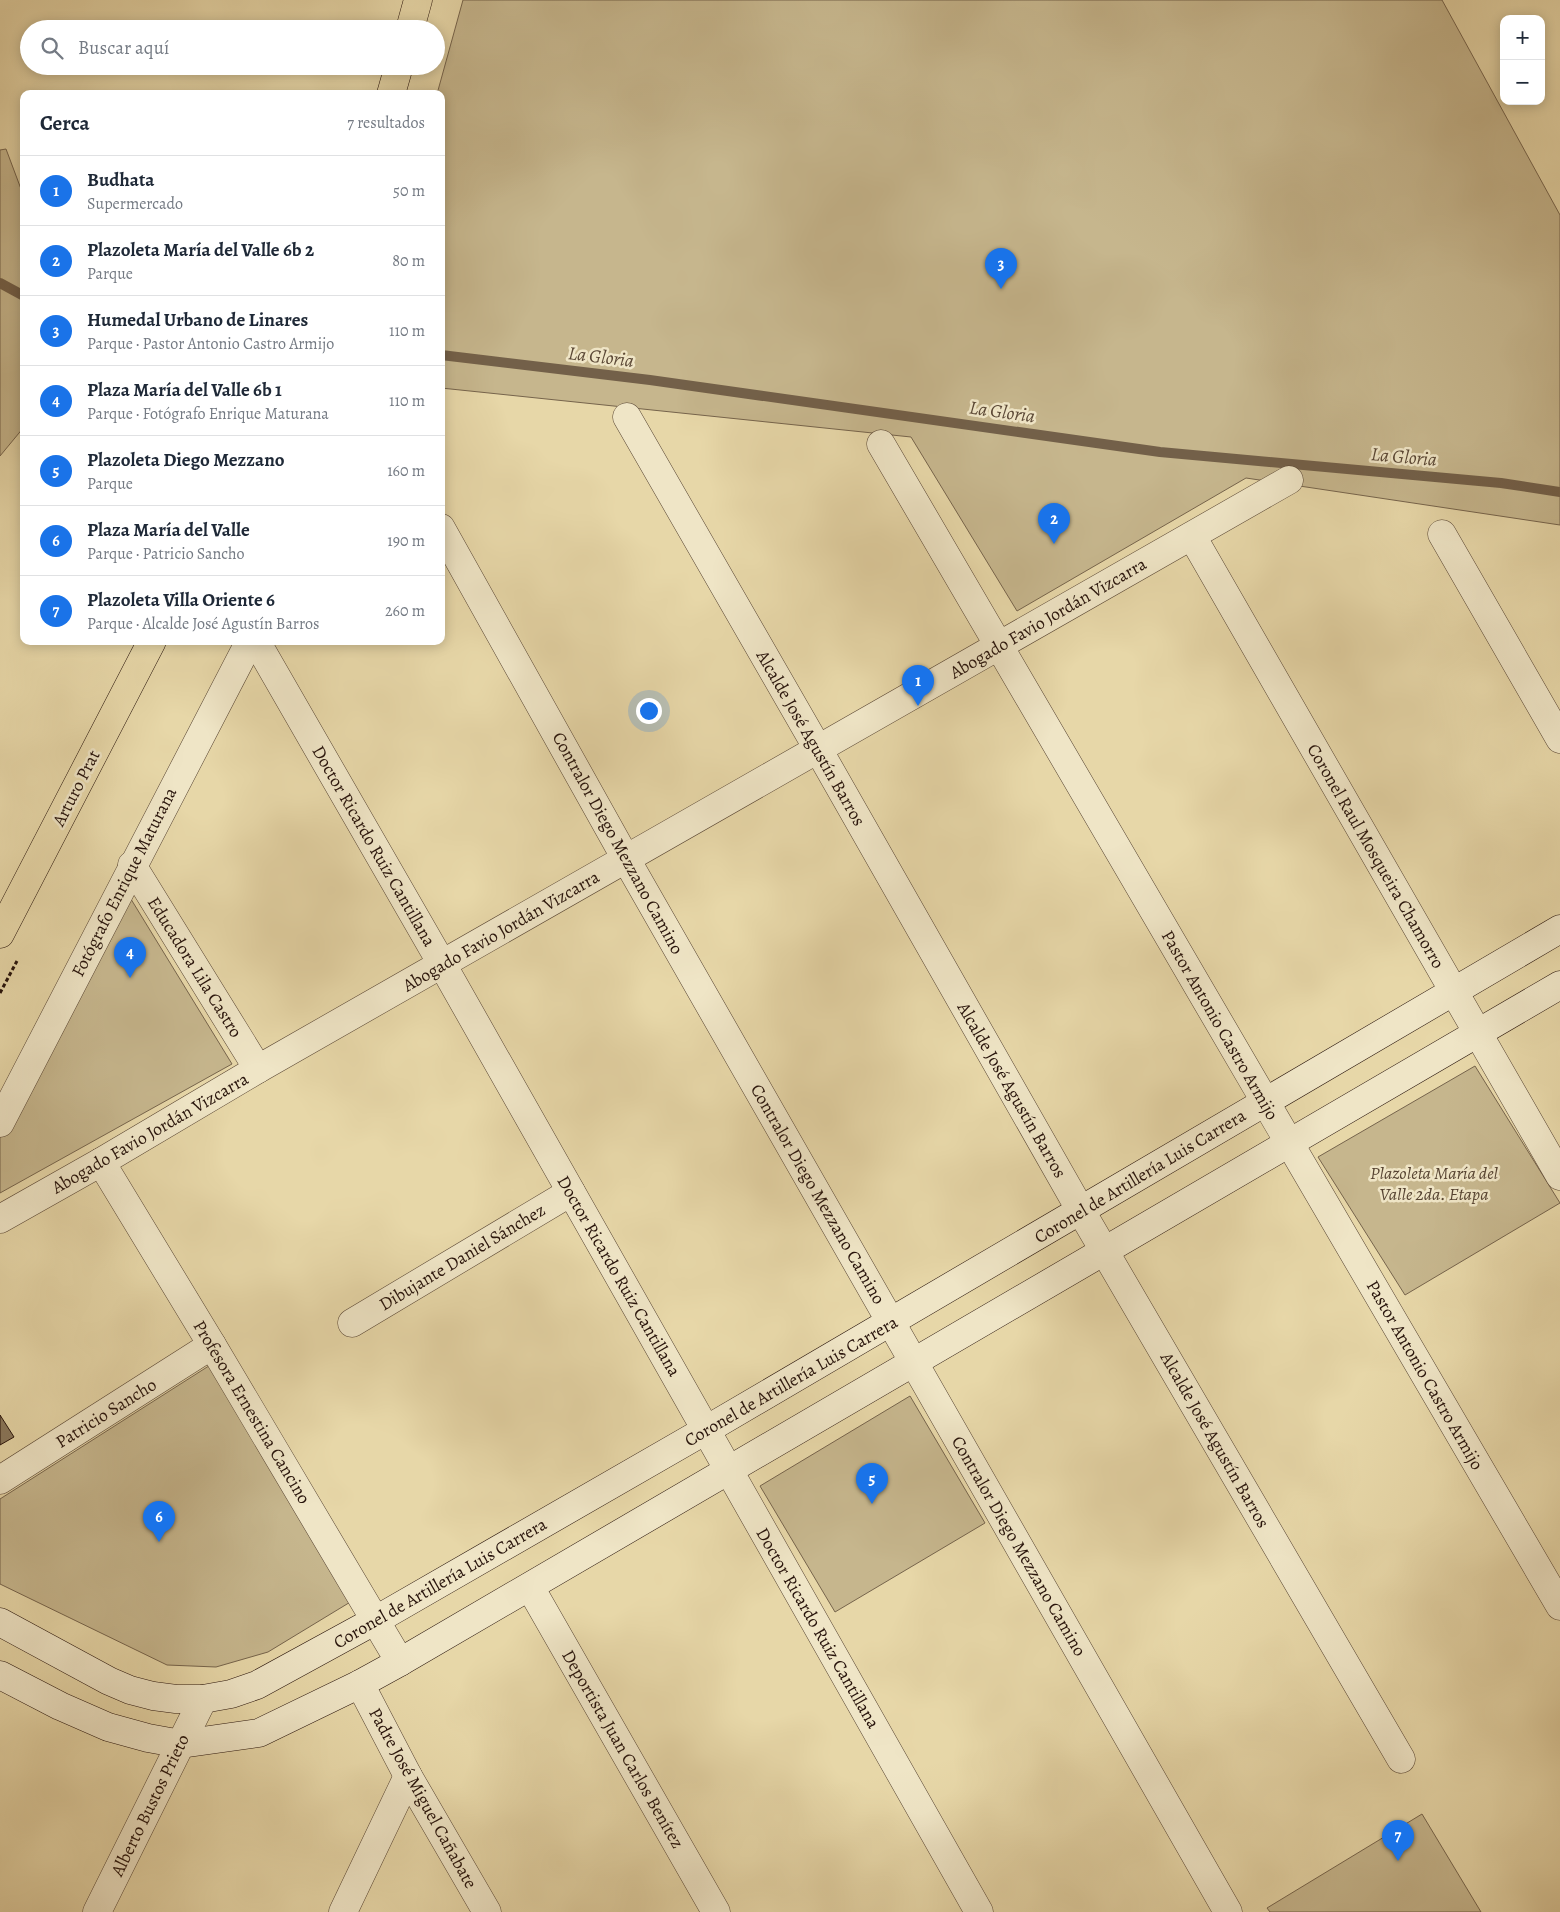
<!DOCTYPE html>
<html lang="es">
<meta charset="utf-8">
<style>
body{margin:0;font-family:Alegreya,serif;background:#f2f2f3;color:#1f2937}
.controls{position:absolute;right:15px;top:15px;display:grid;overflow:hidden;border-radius:10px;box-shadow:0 2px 12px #0003}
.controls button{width:45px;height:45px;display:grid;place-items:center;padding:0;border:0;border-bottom:1px solid #e0e1e3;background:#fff;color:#1f2937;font:25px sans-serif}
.you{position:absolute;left:648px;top:710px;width:18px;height:18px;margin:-12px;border:4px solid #fff;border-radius:50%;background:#1a73e8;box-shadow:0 0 0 8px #1a73e833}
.badge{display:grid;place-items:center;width:32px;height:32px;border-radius:50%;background:#1a73e8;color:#fff;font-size:16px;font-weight:700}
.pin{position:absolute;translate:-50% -41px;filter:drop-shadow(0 1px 2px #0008)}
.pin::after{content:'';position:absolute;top:26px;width:18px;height:15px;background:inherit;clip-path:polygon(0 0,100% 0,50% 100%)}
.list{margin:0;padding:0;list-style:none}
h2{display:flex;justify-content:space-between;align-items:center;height:65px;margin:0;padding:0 20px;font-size:21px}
h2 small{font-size:16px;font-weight:400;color:#747a83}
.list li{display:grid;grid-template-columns:32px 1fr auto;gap:15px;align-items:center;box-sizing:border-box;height:70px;padding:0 20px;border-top:1px solid #e0e1e3}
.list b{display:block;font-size:19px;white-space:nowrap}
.list p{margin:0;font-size:16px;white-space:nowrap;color:#747a83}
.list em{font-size:16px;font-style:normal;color:#747a83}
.icon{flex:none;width:28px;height:28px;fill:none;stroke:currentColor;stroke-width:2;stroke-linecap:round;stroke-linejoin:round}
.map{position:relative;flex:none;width:1560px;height:1912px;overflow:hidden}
.search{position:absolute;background:#fff;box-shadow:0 2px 12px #0003;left:20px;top:20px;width:425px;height:55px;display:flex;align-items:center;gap:12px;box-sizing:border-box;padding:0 18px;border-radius:28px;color:#747a83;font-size:19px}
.panel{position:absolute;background:#fff;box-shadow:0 2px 12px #0003;left:20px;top:90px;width:425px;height:555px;border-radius:10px}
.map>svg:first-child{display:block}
.green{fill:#c6b68d;stroke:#76644c}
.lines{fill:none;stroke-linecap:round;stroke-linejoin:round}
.stream{stroke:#736049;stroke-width:10}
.building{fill:#8b795d;stroke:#27130b}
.street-casing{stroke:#574432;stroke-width:29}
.secondary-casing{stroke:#27130b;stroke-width:29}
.primary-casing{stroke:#27130b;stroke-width:29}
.path{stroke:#27130b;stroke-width:3;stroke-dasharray:4 2.5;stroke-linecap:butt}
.street{stroke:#efe5c6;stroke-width:28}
.secondary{stroke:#efe5c6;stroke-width:28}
.primary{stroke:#e7d7a8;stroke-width:28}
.labels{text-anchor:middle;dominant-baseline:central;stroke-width:5;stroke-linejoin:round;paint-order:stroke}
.street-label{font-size:18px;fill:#27130b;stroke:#efe5c6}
.park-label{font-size:18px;font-style:italic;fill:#574432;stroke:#efe5c6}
.water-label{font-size:19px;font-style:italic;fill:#5a4735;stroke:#efe5c6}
</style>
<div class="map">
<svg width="1560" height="1912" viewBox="0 0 1560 1912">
<rect width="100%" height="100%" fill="#e7d7a8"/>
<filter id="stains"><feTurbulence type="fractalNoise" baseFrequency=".004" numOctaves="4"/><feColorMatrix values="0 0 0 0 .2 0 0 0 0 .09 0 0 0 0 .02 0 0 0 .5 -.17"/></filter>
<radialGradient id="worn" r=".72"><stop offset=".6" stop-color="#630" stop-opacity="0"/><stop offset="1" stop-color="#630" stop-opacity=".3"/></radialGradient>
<!-- green -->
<g class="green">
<polygon points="463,0 1442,0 1560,215 1560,525 1246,478 1017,611 911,437 441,388 441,94 437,94"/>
<polygon points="6,149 24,197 24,427 0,456 0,150"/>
<polygon points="126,891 232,1064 0,1193 0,1131"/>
<polygon points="1475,1066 1560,1203 1405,1295 1318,1157"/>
<polygon points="215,1362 352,1601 268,1652 216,1667 167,1665 0,1584 0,1499"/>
<polygon points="910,1396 985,1523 835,1612 760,1486"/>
<polygon points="1422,1814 1481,1912 1270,1912 1267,1908"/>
</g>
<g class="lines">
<!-- stream -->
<g class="stream">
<polyline points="0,283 24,296"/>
<polyline points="441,355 650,380 1160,452 1501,483 1560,492"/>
</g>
</g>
<!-- building -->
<polygon class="building" points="0,1415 14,1437 0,1445"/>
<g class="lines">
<defs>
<g id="street">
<polyline points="627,417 818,749 1081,1211 1401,1759"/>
<polyline points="881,444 1560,1606"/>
<polyline points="441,528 626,859 1228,1912"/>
<polyline points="1442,534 1560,739"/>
<polyline points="1192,536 1560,1176"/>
<polyline points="256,641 442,964 979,1912"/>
<polyline points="132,865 258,1069"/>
<polyline points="0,1123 250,641"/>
<polyline points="101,1162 212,1345 400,1662"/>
<polyline points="0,1219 101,1162 258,1069 1289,480"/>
<polyline points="352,1323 571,1192"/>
<polyline points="0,1480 212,1345"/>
<polyline points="530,1587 716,1912"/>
<polyline points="360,1684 408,1776 487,1912"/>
<polyline points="97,1912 203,1699"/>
<polyline points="343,1912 408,1776"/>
</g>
<g id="secondary">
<polyline points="0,1622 109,1681 130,1690 153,1696 176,1699 203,1699 231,1694 257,1685 376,1620 706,1430 1560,929"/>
<polyline points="0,1675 60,1706 108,1727 148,1738 181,1744 259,1733 360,1684 400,1662 1560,985"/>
</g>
<g id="primary">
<polyline points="410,29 418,0"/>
<polyline points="391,94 399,66"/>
<polyline points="0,934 152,641"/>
</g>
</defs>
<!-- street casing -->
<use href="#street" class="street-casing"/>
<!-- secondary casing -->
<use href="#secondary" class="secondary-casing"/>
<!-- primary casing -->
<use href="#primary" class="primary-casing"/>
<!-- path -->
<g class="path">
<polyline points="436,54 439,46"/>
<polyline points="0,993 17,961"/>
</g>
<!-- street -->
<use href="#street" class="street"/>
<!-- secondary -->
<use href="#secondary" class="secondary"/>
<!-- primary -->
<use href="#primary" class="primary"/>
</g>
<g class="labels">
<!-- street labels -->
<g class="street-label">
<text transform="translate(1048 618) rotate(-30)">Abogado Favio Jordán Vizcarra</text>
<text transform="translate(811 738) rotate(60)">Alcalde José Agustín Barros</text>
<text transform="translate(76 788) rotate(-63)">Arturo Prat</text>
<text transform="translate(618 843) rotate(61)">Contralor Diego Mezzano Camino</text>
<text transform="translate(374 846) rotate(60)">Doctor Ricardo Ruiz Cantillana</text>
<text transform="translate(1376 856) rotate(60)">Coronel Raul Mosqueira Chamorro</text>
<text transform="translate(124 882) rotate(-63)">Fotógrafo Enrique Maturana</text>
<text transform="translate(501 931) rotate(-30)">Abogado Favio Jordán Vizcarra</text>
<text transform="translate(195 967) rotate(58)">Educadora Lila Castro</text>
<text transform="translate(1220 1025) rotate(60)">Pastor Antonio Castro Armijo</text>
<text transform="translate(1012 1090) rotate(60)">Alcalde José Agustín Barros</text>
<text transform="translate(150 1133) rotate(-30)">Abogado Favio Jordán Vizcarra</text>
<text transform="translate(1140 1176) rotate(-31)">Coronel de Artillería Luis Carrera</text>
<text transform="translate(818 1194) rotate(60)">Contralor Diego Mezzano Camino</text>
<text transform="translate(462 1257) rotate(-31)">Dibujante Daniel Sánchez</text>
<text transform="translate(619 1276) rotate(60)">Doctor Ricardo Ruiz Cantillana</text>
<text transform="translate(1425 1375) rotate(60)">Pastor Antonio Castro Armijo</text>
<text transform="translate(791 1381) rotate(-30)">Coronel de Artillería Luis Carrera</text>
<text transform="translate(252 1412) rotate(59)">Profesora Ernestina Cancino</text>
<text transform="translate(106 1413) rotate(-32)">Patricio Sancho</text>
<text transform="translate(1215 1440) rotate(60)">Alcalde José Agustín Barros</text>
<text transform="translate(1019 1546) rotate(60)">Contralor Diego Mezzano Camino</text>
<text transform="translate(440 1583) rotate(-30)">Coronel de Artillería Luis Carrera</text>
<text transform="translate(818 1628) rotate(60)">Doctor Ricardo Ruiz Cantillana</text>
<text transform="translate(623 1749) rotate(60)">Deportista Juan Carlos Benítez</text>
<text transform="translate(423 1798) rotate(61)">Padre José Miguel Cañabate</text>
<text transform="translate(150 1805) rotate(-64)">Alberto Bustos Prieto</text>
</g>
<!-- park labels -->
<g class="park-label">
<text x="1434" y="1173">Plazoleta María del<tspan x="1434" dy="21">Valle 2da. Etapa</tspan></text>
</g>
<!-- water labels -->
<g class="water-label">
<text transform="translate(601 357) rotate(7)">La Gloria</text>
<text transform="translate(1002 412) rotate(8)">La Gloria</text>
<text transform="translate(1404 457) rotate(5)">La Gloria</text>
</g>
</g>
<rect width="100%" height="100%" filter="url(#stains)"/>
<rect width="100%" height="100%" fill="url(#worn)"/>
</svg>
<div class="controls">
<button>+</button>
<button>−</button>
</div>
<div class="you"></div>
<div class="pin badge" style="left:918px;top:706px">1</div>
<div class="pin badge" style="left:1054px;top:544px">2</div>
<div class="pin badge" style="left:1001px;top:289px">3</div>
<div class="pin badge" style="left:130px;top:978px">4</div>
<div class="pin badge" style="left:872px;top:1504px">5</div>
<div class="pin badge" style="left:159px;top:1542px">6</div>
<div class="pin badge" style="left:1398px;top:1861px">7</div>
<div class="search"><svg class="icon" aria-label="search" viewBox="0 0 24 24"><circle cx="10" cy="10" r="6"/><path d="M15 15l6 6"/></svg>Buscar aquí</div>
<section class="panel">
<h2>Cerca<small>7 resultados</small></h2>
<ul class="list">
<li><span class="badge">1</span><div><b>Budhata</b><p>Supermercado</p></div><em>50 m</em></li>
<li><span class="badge">2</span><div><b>Plazoleta María del Valle 6b 2</b><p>Parque</p></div><em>80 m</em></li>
<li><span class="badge">3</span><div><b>Humedal Urbano de Linares</b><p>Parque · Pastor Antonio Castro Armijo</p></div><em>110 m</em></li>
<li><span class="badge">4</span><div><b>Plaza María del Valle 6b 1</b><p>Parque · Fotógrafo Enrique Maturana</p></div><em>110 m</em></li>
<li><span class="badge">5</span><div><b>Plazoleta Diego Mezzano</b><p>Parque</p></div><em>160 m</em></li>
<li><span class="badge">6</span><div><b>Plaza María del Valle</b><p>Parque · Patricio Sancho</p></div><em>190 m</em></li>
<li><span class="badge">7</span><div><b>Plazoleta Villa Oriente 6</b><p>Parque · Alcalde José Agustín Barros</p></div><em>260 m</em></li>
</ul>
</section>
</div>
